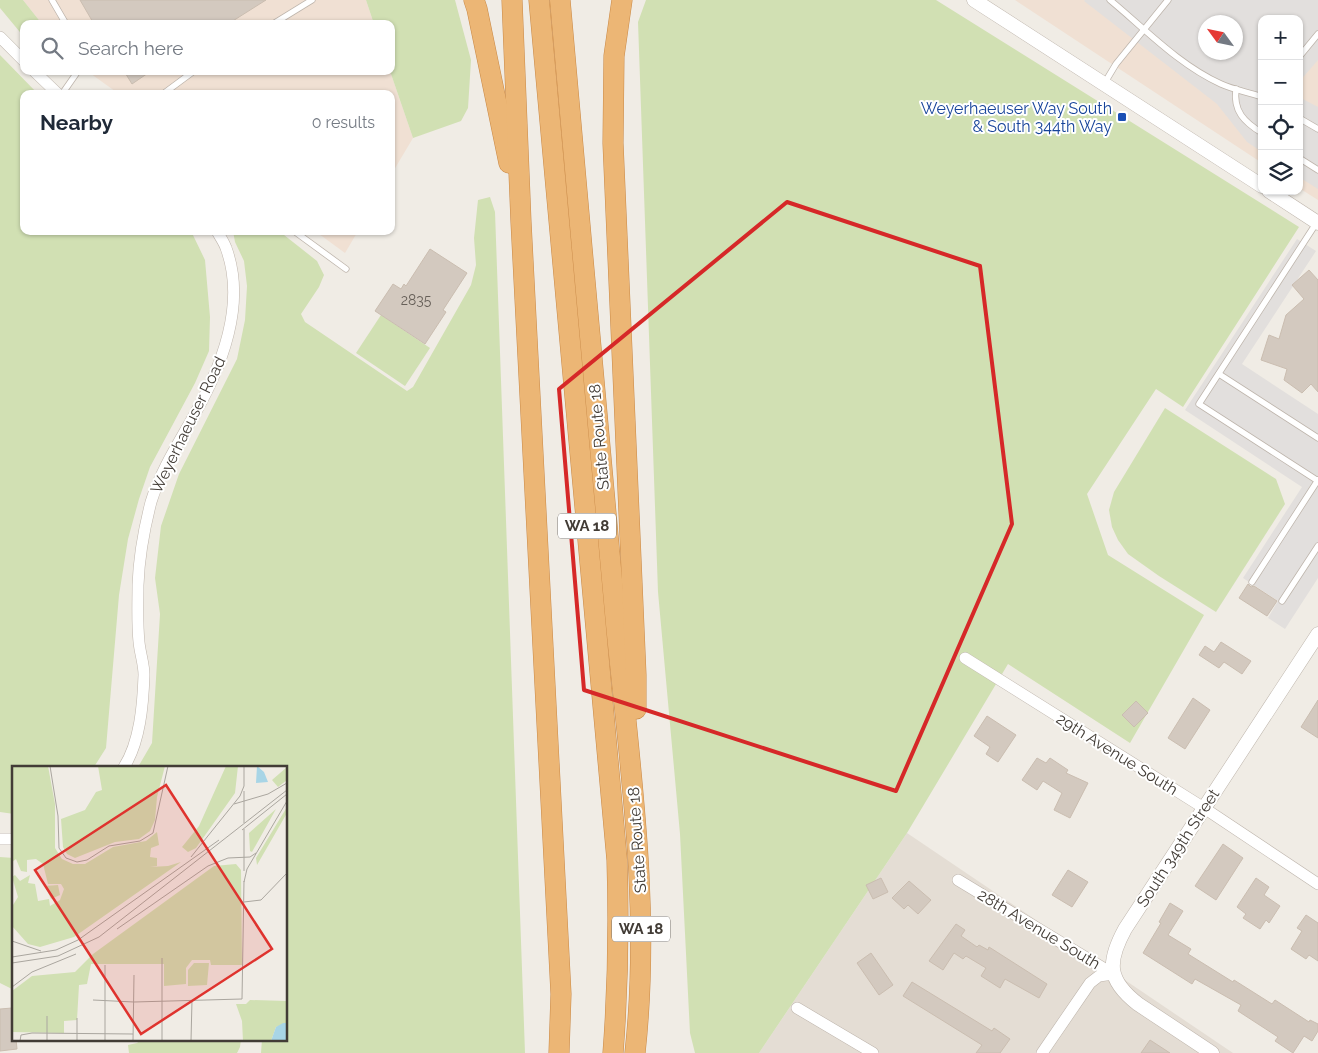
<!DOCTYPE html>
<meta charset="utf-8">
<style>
body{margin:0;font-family:Raleway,sans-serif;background:#f2f2f3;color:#1f2937}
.controls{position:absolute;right:15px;top:15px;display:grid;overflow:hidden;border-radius:10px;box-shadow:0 1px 4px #0004}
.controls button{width:45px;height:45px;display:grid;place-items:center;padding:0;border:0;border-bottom:1px solid #e0e1e3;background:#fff;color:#1f2937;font:25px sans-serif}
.compass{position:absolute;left:1198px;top:15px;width:45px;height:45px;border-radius:50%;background:#fff;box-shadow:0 1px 4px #0004;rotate:303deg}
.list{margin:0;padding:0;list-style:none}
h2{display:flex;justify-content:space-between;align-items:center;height:65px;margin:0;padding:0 20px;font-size:21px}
h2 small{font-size:16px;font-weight:400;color:#747a83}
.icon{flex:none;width:28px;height:28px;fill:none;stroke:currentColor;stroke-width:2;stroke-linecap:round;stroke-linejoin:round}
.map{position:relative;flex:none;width:1318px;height:1053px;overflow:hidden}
.search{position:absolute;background:#fff;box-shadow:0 1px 4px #0004;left:20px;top:20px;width:375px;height:55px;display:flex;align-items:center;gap:12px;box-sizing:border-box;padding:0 18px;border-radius:10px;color:#747a83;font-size:19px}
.panel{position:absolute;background:#fff;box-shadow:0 1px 4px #0004;left:20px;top:90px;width:375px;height:145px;border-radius:10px}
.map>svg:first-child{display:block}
.residential{fill:#e4ddd4}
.commercial{fill:#f0e0d3;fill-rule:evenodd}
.green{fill:#d1e0b3}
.parking{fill:#e2dfdd;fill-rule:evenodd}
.building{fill:#d3c9bf;stroke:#cabdb0}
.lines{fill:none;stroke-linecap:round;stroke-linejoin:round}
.service-casing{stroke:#beb5ac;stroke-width:7}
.minor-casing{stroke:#beb5ac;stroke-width:12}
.tertiary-casing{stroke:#beb5ac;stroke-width:15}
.motorway-casing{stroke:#c98947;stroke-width:21}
.service{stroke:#fff;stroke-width:5.5}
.minor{stroke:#fff;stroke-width:11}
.tertiary{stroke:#fff;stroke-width:14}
.motorway{stroke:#ecb675;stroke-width:20}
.marked{fill:none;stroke:#d62828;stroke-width:4;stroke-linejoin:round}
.transit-dot{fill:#1a4fb4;stroke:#fff;stroke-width:2}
.labels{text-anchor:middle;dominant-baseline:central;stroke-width:4;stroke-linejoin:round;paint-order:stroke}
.number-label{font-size:14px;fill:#665f58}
.shield{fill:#fff;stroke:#7b7672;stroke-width:1}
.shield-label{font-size:15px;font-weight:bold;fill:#423c36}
.transit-label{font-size:16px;fill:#164399;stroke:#fff;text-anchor:end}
.street-label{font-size:16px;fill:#423c36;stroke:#fff}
.inset-road{fill:none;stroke:#aaa69f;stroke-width:1}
.view{fill:#df332e;fill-opacity:0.15;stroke:#df332e;stroke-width:2.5}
.inset-edge{fill:none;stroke:#423c36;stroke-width:2.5}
</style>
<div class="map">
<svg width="1318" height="1053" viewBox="0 0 1318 1053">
<rect width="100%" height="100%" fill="#f0ece5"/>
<!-- residential -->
<polygon class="residential" points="907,833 1233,1053 759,1053"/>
<!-- commercial -->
<g class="commercial">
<polygon points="23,0 366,0 374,24 42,24"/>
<path d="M1015,0H1318V200L1299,188V19H1262V163ZM1206,22H1236V52H1206Z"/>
<polygon points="87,71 390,71 413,138 391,175 391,94 119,94"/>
<polygon points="315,231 358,231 345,253"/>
</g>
<!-- green -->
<g class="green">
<polygon points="0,0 23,0 42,24 24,24 24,37 0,8"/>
<polygon points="366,0 455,0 471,60 468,108 461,121 413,138 390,71 391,24 374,24"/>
<polygon points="646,0 936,0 1299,227 1183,407 1156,389 1087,494 1108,555 1204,615 1130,743 1008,664 907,833 759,1053 695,1053 690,1033 680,834 658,592 638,22"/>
<polygon points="0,55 38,94 24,94 24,231 191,231 205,260 210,317 209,351 195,383 150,467 139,499 128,539 119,595 106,748 94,767 14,767 14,814 0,812"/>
<polygon points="490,197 495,212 525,1053 261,1053 262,1039 286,1039 286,767 138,767 152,743 160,614 155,578 161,526 179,474 237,359 245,320 247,286 244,261 235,242 233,231 279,231 317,261 324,275 319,287 301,314 305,322 407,391 413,387 471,285 476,265 474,238 478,200"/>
<polygon points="381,315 430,348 405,386 356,353"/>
<polygon points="1165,408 1276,479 1285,504 1216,612 1159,576 1128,554 1118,540 1112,527 1109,510 1114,492"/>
<polygon points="0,857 14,858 14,990 0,983"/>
<polygon points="142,1039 241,1039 240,1047 237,1053 129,1053 128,1045 137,1043"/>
</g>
<!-- parking -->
<g class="parking">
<path d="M1085,0H1318V60L1299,82V19H1262V152L1247,142L1217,104L1084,1ZM1206,22H1236V52H1206Z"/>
<polygon points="1299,97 1318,107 1318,189 1299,177"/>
<polygon points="1297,239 1316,251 1242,364 1318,414 1318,578 1285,629 1268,618 1278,601 1243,578 1302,487 1185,410"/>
</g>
<!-- building -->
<g class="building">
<polygon points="80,0 266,0 228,24 94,24"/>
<polygon points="124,71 151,71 132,84"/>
<polygon points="430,249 467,273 443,310 446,312 425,344 375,311 393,284 401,289 404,284 406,286"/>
<polygon points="1309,270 1318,280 1318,392 1311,384 1302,393 1284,380 1287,369 1261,360 1269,335 1279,339 1286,315 1304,299 1292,285"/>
<polygon points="1248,584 1251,587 1254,586 1277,601 1267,616 1239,598"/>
<polygon points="1221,642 1251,661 1242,674 1224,662 1219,668 1199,655 1205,646 1214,652"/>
<polygon points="1193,698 1210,710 1185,749 1168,738"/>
<polygon points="1318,700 1318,738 1301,727"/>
<polygon points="1136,701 1148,713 1134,727 1122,715"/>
<polygon points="987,716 1016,735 998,762 986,754 990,747 974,736"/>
<polygon points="1037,758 1046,763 1050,758 1068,770 1066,773 1088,783 1070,818 1054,810 1062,793 1043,781 1037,790 1022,780"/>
<polygon points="1223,844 1243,858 1216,900 1195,886"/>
<polygon points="1068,870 1088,882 1072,907 1052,895"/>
<polygon points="881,878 888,892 873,899 866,885"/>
<polygon points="1256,878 1269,887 1264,895 1280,906 1269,923 1266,920 1260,929 1243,918 1246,914 1237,907"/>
<polygon points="909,881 931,900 918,914 908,905 904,909 892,898"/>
<polygon points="1170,903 1183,911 1168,935 1191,949 1188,954 1233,982 1234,980 1272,1004 1275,1000 1309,1022 1310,1020 1318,1024 1318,1031 1312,1041 1304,1036 1293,1053 1275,1041 1278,1037 1238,1011 1241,1005 1195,979 1192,984 1143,953 1161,923 1159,922"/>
<polygon points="1306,915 1318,923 1318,961 1309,955 1306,959 1291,949 1302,931 1297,928"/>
<polygon points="956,924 965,930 961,936 977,947 979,945 988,950 989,947 1047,984 1039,998 1005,979 1000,988 981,976 986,968 966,956 963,959 954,953 943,970 929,961"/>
<polygon points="871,953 893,985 879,995 857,963"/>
<polygon points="912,982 992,1031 994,1028 1010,1039 1000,1053 976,1053 982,1045 903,996"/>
<polygon points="12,1008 14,1039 16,1039 17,1049 0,1051 0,1009"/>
<polygon points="1150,1040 1170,1053 1141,1053"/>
</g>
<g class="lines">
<defs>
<g id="service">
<polyline points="52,0 66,24"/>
<path d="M1110,0C1145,29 1179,65 1221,84C1234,90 1248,92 1262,97"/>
<polyline points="273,24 312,0"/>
<polyline points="1299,57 1318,34"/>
<polyline points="1104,84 1116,64 1168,0"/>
<path d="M1236,89C1233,111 1244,122 1262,133"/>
<polyline points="62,94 78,71"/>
<polyline points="163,94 194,71"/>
<polyline points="1299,118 1318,129"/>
<polyline points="1299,158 1318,170"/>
<polyline points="1317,222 1199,404 1318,481"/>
<polyline points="294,231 346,269"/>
<polyline points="1219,374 1318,438"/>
<polyline points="1252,582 1318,480"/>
<polyline points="1282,601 1318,546"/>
</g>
<g id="minor">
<polyline points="0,37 24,61"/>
<polyline points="34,71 58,94"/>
<polyline points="965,658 1204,808 1318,884"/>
<path d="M124,767C140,742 143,705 144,675C144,664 140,653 139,642C137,623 138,603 138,585C139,557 144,529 151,502C164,459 194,422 212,380C230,340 242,291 226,248C224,242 220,237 217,231"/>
<polyline points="0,839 14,839"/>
<polyline points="958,880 1113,974"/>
<polyline points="797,1008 873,1053"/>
<polyline points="1042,1053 1090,983 1099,976 1113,974"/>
</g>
<g id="tertiary">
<polyline points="974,0 1262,186"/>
<polyline points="1269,191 1318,223"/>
<path d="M1212,1053L1138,1004C1107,980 1107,962 1125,929L1318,634"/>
</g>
<g id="motorway">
<polyline points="474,0 477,9 509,163"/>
<polyline points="512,0 521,222 561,994 559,1053"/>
<path d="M539,0L617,860C619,925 618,988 613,1053"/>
<path d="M560,0C579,208 596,416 616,624C630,769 651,907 635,1053"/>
<polyline points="622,0 614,56 613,143 636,675 636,709"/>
</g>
</defs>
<!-- service casing -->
<use href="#service" class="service-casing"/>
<!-- minor casing -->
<use href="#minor" class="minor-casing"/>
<!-- tertiary casing -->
<use href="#tertiary" class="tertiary-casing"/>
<!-- motorway casing -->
<use href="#motorway" class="motorway-casing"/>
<!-- service -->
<use href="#service" class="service"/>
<!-- minor -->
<use href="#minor" class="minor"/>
<!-- tertiary -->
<use href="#tertiary" class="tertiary"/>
<!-- motorway -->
<use href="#motorway" class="motorway"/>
</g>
<!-- marked area -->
<path class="marked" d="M787,202L980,266L1012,524L896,791L584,690L559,389Z"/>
<!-- markers -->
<rect class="transit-dot" x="1117" y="112" width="10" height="10" rx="2.5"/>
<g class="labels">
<!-- number labels -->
<g class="number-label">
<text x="416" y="300">2835</text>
</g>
<!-- shield labels -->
<g class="shield">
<rect x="558" y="513.5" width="58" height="25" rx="4"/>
<rect x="612" y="916.5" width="58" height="25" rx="4"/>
</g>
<g class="shield-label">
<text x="587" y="526">WA 18</text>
<text x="641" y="929">WA 18</text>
</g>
<!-- transit labels -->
<g class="transit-label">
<text x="1112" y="108">Weyerhaeuser Way South<tspan x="1112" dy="18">&amp; South 344th Way</tspan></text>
</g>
<!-- street labels -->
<g class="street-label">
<text transform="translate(188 425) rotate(-64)">Weyerhaeuser Road</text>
<text transform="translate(599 437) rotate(-95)">State Route 18</text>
<text transform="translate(1117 754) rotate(32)">29th Avenue South</text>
<text transform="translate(637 840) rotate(-94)">State Route 18</text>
<text transform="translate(1178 848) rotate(-57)">South 349th Street</text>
<text transform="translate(1039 929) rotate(31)">28th Avenue South</text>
</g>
</g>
<!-- overview -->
<g transform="translate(12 766)">
<rect width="275" height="275" fill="#f0ece5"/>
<path d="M0,0H36L43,38V82L50,93L61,98H73L101,81L134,75L145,66L147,79L139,82L138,91L145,92V100L138,101L156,100L169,96L62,171L28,181L16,178L0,160L1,139L6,131L0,111L3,109L8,115L18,109L16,117L23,118L26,135L37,133L38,140L48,134L52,123L49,118H36L31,98L24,93L15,94V106L9,105L4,93L0,96ZM86,0H153L145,31L143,54L138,65L127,73L103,76L63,92L55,88L51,81L49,53L73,44L84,26L90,24ZM214,0H226L223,27L184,82L176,86L170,81L187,60ZM275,1V14L266,21L260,14ZM275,41V47L245,99L244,92ZM264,43L240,86L238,85L237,67ZM224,98L229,104L230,199H199L198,194H180L174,202V218L152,220V198H79L75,218L67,219L65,254L52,255V267L0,266V225L20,210L63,206L81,188L202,100ZM46,119L48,129L39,133L33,120ZM182,197H197L195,219L176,220V204ZM238,234L275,235V257L264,261L259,275H231L230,255L224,238H234Z" fill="#d1e0b3"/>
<path d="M245,0L252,6L256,16L244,17ZM271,257H275V275H259L264,261Z" fill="#a8d5e6"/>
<path class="inset-road" d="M38,0L46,50L47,82L54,92L65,96L75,94L97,80L128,75L141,67L156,0M232,20V0M222,38L256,28L275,17M232,57V25M232,63V105M230,64L275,28M179,91L228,30L232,20M232,116L235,103L275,35M232,136L249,134L275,107M105,163L196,100L216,92L238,91L244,87M0,175L29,185M0,191L44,184L66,174L207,74M150,192V275M0,197L46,190L87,171L275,24M93,199V275M0,221L20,206L64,188M81,234L122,236L230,233L232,115M8,275L9,269L20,267L121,268M35,275V250M65,275V252M121,275L122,209M179,275L180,234"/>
<path class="view" d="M154,19L260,183L129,268L23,104Z"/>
<rect width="275" height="275" class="inset-edge"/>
</g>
</svg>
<div class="controls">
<button>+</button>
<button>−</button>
<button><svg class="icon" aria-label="locate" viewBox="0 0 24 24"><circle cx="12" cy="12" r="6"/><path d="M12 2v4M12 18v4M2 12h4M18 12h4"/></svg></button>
<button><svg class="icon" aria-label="layers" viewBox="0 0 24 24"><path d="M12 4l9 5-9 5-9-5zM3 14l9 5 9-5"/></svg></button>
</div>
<svg class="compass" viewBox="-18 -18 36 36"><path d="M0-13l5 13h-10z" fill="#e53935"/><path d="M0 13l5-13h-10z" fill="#747a83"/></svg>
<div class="search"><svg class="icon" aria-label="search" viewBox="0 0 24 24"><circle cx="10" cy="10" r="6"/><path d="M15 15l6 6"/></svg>Search here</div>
<section class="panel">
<h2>Nearby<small>0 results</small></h2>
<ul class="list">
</ul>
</section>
</div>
